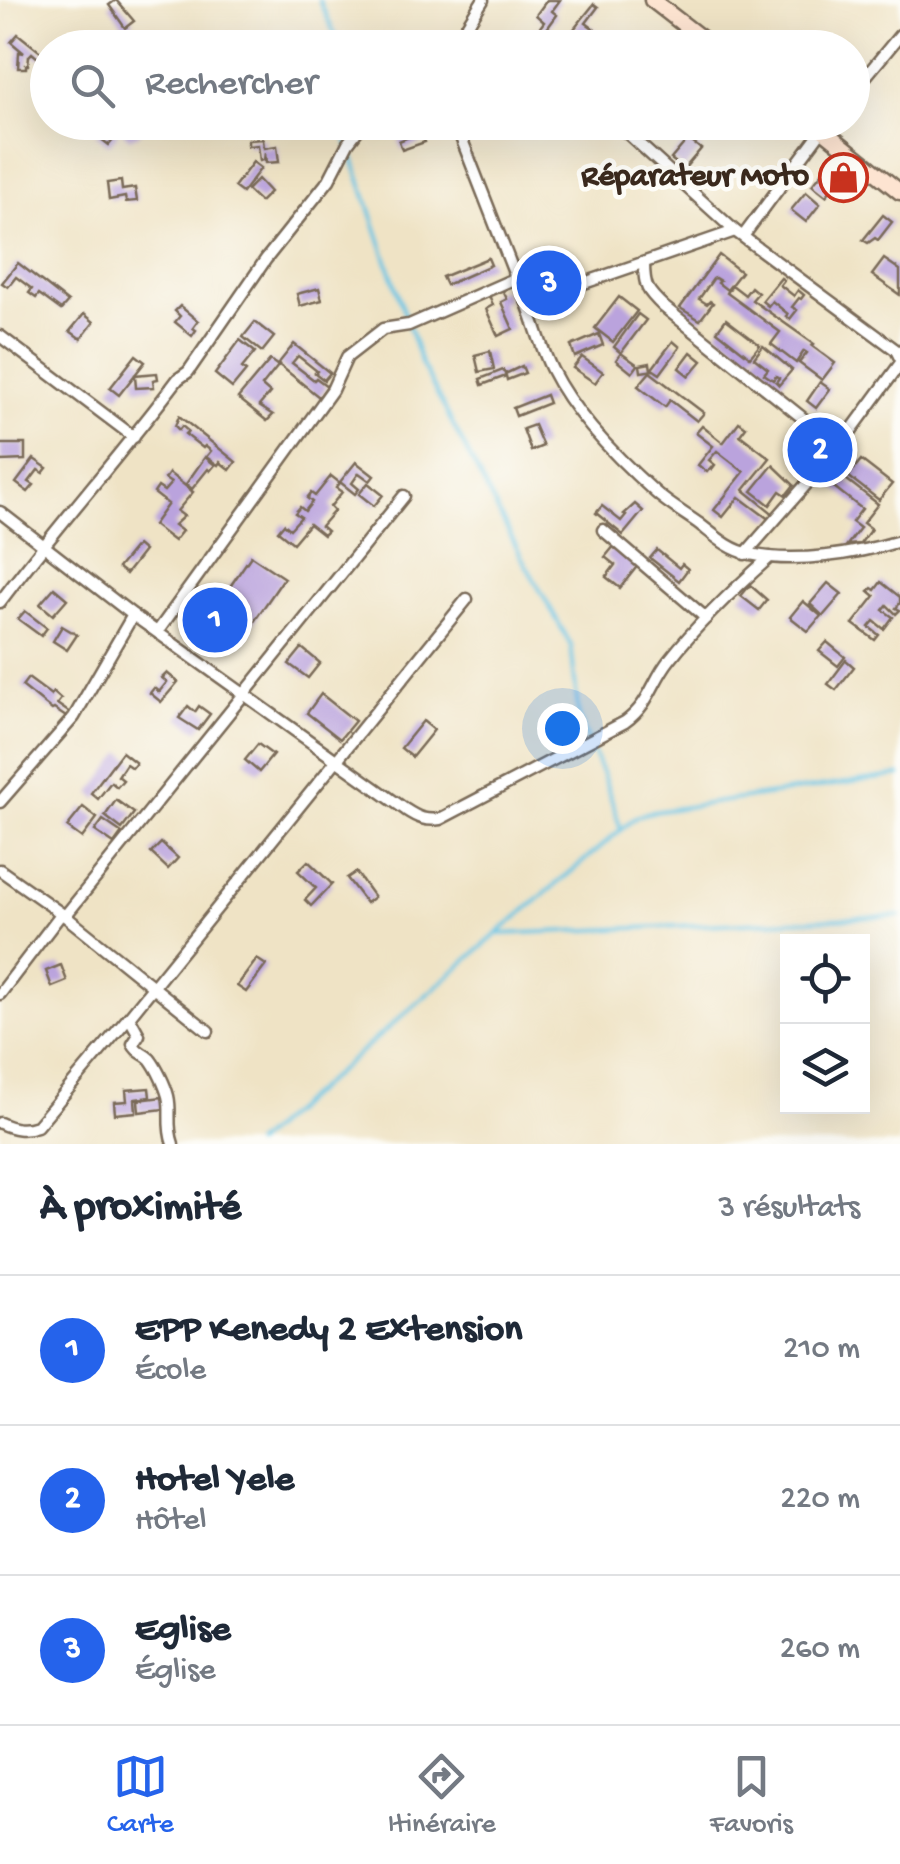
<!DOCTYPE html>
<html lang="fr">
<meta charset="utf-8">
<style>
body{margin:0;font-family:"Gochi Hand",sans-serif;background:#f2f2f3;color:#1f2937}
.controls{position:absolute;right:30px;bottom:30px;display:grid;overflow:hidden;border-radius:0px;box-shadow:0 10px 40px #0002}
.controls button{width:90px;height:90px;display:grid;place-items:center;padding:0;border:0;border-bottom:2px solid #e0e1e3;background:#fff;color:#1f2937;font:50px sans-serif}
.you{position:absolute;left:562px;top:728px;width:35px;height:35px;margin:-25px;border:8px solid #fff;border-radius:50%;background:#1a73e8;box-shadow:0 0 0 15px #1a73e833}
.badge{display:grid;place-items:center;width:65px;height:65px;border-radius:50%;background:#2563eb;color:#fff;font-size:32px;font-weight:700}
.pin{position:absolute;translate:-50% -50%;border:5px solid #fff;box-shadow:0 2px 10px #0006}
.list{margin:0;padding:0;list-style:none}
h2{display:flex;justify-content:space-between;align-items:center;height:130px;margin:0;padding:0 40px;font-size:42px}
h2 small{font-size:32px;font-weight:400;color:#747a83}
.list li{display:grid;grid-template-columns:65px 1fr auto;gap:30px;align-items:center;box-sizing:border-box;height:150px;padding:0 40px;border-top:2px solid #e0e1e3}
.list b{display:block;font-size:38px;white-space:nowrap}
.list p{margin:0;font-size:32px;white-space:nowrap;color:#747a83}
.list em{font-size:32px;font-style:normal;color:#747a83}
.icon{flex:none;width:55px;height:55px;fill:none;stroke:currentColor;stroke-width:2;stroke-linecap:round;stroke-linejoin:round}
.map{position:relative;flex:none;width:900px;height:1144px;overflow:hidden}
.search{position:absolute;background:#fff;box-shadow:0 10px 40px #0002;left:30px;right:30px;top:30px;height:110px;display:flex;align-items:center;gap:25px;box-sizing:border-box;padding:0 35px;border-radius:55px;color:#747a83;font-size:38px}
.sheet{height:580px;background:#fff}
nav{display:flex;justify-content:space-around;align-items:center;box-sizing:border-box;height:140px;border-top:2px solid #e0e1e3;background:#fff;font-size:28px;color:#747a83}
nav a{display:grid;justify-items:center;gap:5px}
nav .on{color:#2563eb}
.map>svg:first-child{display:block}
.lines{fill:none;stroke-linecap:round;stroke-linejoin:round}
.stream{stroke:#66c4e4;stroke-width:4}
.building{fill:#baa3dd}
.street-casing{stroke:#7a6b58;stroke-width:15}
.secondary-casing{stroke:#7a6b58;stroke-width:19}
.street{stroke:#fff;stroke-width:10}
.secondary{stroke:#fde4d1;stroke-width:14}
.labels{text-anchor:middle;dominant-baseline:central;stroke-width:9;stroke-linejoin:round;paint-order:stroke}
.poi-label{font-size:32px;font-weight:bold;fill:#3b2a1e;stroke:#fdfcf7;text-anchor:end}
</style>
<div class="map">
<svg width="900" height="1144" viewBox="0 0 900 1144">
<rect width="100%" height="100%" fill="#fdfcf7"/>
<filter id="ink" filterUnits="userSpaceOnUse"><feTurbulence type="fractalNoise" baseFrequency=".01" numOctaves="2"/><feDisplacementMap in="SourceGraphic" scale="20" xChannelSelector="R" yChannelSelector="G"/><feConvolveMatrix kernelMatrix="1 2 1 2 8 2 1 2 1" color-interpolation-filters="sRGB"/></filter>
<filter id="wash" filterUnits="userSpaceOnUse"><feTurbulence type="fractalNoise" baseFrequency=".0048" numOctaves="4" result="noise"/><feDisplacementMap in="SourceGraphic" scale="40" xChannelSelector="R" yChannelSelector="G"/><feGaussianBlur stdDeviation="2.25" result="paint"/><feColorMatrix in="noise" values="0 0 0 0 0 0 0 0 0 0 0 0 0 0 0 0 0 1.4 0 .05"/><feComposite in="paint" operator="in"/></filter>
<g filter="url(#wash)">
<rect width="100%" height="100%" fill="#efe3c5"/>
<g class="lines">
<!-- stream -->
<g class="stream">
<polyline points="319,0 341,48"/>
<polyline points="341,122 421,363 521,556 571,645 579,719 603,775 621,829"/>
<polyline points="500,934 900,916"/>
<polyline points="254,1144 497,934 636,817 646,813 900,775"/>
</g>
</g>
<g id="blocks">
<!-- building -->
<g class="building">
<polygon points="116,0 134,21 125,28 109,5"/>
<polygon points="547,0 560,0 552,11 557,15 533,48 528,48 526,46 544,22 536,15"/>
<polygon points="594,4 598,7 586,23 605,37 597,47 574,29"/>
<polygon points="18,34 43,54 39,59 32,53 29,56 28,65 26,65 26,68 18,68 19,52 24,53 11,42"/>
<polygon points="91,122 104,122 118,134 109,145 96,135 101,129 95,124 91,130 87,126"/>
<polygon points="117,122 139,122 145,127 136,137 134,135 131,139 122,131 125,128 122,126 120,129 115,125"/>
<polygon points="419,125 425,142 402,150 399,141 411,136 409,129"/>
<polygon points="263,139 264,148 277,146 279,162 266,163 265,153 264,160 260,161 258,145 248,146 248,140"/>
<polygon points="688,139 701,149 684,169 671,159"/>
<polygon points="253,162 261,168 242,193 234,187"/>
<polygon points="822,173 836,184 826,196 812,185"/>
<polygon points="258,179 270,192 260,202 247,190"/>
<polygon points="121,181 122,190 135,188 137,201 126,202 125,197 109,200 107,183"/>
<polygon points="806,192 820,204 806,222 791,210"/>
<polygon points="883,215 892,222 878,240 875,238 868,243 863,240"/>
<polygon points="546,254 559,281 542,288 530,261"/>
<polygon points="719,255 741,272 727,290 718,283 720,281 715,278 713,279 699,299 707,304 710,301 713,303 700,320 680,308"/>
<polygon points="488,258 491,265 446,285 442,277"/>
<polygon points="884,259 900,270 900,295 872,275"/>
<polygon points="18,263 68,302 61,310 39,294 36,298 29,293 32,289 16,277 8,287 2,283"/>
<polygon points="781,278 784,280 780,285 794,296 798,290 804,295 801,299 799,298 792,307 797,310 790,319 786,316 788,314 772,301 768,306 762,301"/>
<polygon points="732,285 745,295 751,287 758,293 752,300 814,344 812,346 835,363 822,380 799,363 807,353 804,351 796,363 771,344 780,332 727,293"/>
<polygon points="319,288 322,300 300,306 297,294"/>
<polygon points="502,289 507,299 501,302 513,329 498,336 486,309 493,305 489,295"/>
<polygon points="619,297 637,311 613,342 595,328"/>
<polygon points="180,306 198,321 193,328 196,330 192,336 175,322 180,316 175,311"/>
<polygon points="84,314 94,322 81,339 70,331"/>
<polygon points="638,314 646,320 621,353 638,365 632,373 616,360 621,353 614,347"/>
<polygon points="726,319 760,345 750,357 717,331"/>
<polygon points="255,322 274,337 262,352 243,337"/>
<polygon points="599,334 603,345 575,357 571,346"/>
<polygon points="240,340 255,352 242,368 246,371 232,388 215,374"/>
<polygon points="673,341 680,347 660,374 654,370 641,372 640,365 650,363 651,370"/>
<polygon points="294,344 330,373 324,380 315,373 317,371 298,356 292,363 314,380 316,378 327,386 319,397 278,364"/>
<polygon points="763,346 792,370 779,385 776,382 779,378 776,376 773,380 764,374 768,369 754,358"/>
<polygon points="490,351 494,369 479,372 475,355"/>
<polygon points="691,352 702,361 689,376 679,368"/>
<polygon points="136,355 145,362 119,395 110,388"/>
<polygon points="582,357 603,372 595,383 573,368"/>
<polygon points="270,360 278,366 262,386 270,393 259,406 273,415 267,421 238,398"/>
<polygon points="522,366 525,373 507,380 506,376 482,385 480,379 503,370 505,374"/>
<polygon points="650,372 704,413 697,421 670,400 665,407 638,386"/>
<polygon points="157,373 158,379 153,380 154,387 136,388 135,375"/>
<polygon points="820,382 830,389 816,408 807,401"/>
<polygon points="546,395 549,403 516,416 513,408"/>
<polygon points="179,416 236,462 230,470 220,462 218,465 206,457 211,451 205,446 203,448 185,434 188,431 182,426 179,430 175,426"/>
<polygon points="739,422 746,427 740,435 770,458 744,490 775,515 770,520 739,497 723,517 714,510 744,472 717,451 709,460 715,465 712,469 711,467 707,472 698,465 713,446 696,433 702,426 723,443"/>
<polygon points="534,425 543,446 531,451 523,429"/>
<polygon points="809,432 828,449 812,466 793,449"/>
<polygon points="0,444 25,444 25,460 1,461"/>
<polygon points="205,457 215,465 210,471 208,469 192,489 186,484"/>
<polygon points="34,459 47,468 43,473 38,470 29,482 34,485 28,492 16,483"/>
<polygon points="861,460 892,484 879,500 848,476"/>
<polygon points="356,462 374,476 370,481 359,473 352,483 359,489 355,494 340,482"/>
<polygon points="773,465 794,485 786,495 780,491 770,505 752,491"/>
<polygon points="169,473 193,492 177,511 184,516 174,525 182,531 174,541 153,525 168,504 154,493 158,487 164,491 171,483 165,479"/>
<polygon points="331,476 340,483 336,488 342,492 330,507 334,511 321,526 327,531 323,535 309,524 293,543 278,531 284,524 290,529 301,517 295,513 300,507 305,511 312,502 307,498 311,493 315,496"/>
<polygon points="842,476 878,504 863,523 871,529 860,544 847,545 860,528 852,522 862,509 834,487"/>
<polygon points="368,483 383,495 374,506 359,494"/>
<polygon points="635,504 643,511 623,535 596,513 602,506 621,521 626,515 624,514"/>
<polygon points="137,545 144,551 126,574 118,568"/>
<polygon points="615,545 639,564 620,588 606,577 615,565 605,557"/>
<polygon points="657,550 679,568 682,564 688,569 679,581 650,558"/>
<polygon points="251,556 284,578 253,623 220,601"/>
<polygon points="881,582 900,597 900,603 896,608 900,610 896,614 887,605 883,610 893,617 884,629 874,621 869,627 879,635 875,640 853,624 875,596 869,591 872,588 875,590"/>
<polygon points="828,583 842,594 823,616 810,604"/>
<polygon points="750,585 767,600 759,610 741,596"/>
<polygon points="54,588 67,599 53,615 40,604"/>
<polygon points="803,601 821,616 808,631 790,617"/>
<polygon points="25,611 47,628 41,636 18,619"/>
<polygon points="62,626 77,635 67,650 53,641"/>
<polygon points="827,642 845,657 838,666 819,651"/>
<polygon points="302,648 320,663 308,678 289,664"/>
<polygon points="846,660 854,667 836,690 828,684"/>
<polygon points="167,673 178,682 161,702 150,693 154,688 159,692 167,682 162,678"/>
<polygon points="28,678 51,695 53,692 61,699 57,704 70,713 66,717 54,709 52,710 22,686"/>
<polygon points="321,694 355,721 340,739 307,713"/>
<polygon points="188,706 195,712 199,706 210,714 198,730 179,718"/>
<polygon points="423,721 434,730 412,757 401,748"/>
<polygon points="258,744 273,755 259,772 245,760"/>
<polygon points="122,752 136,763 132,768 126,764 118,776 123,780 117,787 111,782 98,799 91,793"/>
<polygon points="116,800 134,813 122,829 105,816"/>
<polygon points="83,807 97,818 82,838 67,827"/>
<polygon points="103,820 122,833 114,844 95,831"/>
<polygon points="161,843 178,858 168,869 151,853"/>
<polygon points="308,861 332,884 311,906 305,900 316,888 298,871"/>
<polygon points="356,872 374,897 366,903 347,878"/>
<polygon points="257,959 266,965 246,992 237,986"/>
<polygon points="61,965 67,981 52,987 46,971"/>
<polygon points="149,1088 150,1097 135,1099 136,1112 115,1114 114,1102 127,1101 126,1090"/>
<polygon points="163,1097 164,1109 139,1112 138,1100"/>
</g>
</g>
</g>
<g filter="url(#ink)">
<use href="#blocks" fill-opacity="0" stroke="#7a6b58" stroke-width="2.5"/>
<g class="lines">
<defs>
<g id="street">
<polyline points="453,48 483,0"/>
<polyline points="852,93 900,35"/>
<path d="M455,122L516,278C532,308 537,340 552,370C574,414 618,459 655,492C668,504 684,513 698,523C714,535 729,550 750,554C795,564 856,554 900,541"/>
<polyline points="615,122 735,231 896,350 900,358"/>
<polyline points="744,235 828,122"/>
<path d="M644,263C644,287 647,291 664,307L839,447"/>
<polyline points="529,302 735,231"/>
<polyline points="0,336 134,437"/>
<path d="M0,512L133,615L406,810C418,818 426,821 440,819L625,722C650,704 652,681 670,659C699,622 735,588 770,557"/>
<polyline points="603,530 706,618"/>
<polyline points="745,554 839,447 900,364"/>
<path d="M0,602C57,526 121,455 178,379L188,372L266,259L329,180L348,143L364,122"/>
<polyline points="158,631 332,390 347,357 383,329 409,325 516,278"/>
<polyline points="0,802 74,717 133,615"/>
<polyline points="0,870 65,916 404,496"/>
<polyline points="65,916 208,1031"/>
<polyline points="0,994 61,914"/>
<path d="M129,1017L139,1035L133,1044C138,1054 143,1052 150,1059C157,1068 165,1085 168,1096C172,1112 166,1125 173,1144"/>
<path d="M0,1123C13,1129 23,1131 37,1126L129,1017L467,599"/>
</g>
<g id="secondary">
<polyline points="652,0 714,48"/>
<polyline points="813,122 900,192"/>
</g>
</defs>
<!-- street casing -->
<use href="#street" class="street-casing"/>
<!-- secondary casing -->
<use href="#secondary" class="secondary-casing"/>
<!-- street -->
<use href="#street" class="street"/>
<!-- secondary -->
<use href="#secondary" class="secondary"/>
</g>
</g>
<!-- icons -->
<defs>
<symbol id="shop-ring" viewBox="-11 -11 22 22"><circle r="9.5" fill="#fdfcf7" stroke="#c8321e" stroke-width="1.5"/><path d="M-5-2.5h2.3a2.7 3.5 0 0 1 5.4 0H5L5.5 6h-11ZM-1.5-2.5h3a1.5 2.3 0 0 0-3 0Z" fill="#c8321e"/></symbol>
</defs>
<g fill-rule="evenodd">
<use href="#shop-ring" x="816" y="150" width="55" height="55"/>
</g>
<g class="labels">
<!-- poi labels -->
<g class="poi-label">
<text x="809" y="178">Réparateur Moto</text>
</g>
</g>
</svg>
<div class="controls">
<button><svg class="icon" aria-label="locate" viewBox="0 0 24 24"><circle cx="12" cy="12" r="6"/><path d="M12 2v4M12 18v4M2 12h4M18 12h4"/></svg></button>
<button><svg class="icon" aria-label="layers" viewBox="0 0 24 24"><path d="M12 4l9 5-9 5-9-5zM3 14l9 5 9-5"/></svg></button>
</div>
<div class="you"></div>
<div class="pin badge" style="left:215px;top:620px">1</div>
<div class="pin badge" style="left:820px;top:450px">2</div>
<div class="pin badge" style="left:549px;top:283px">3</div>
<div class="search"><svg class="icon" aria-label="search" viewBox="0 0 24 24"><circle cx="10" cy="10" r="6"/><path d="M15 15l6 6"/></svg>Rechercher</div>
</div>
<section class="sheet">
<h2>À proximité<small>3 résultats</small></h2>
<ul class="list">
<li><span class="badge">1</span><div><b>EPP Kenedy 2 Extension</b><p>École</p></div><em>210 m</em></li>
<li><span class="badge">2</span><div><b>Hotel Yele</b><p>Hôtel</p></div><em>220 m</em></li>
<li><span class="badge">3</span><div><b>Eglise</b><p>Église</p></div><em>260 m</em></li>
</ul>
</section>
<nav>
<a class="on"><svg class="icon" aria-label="map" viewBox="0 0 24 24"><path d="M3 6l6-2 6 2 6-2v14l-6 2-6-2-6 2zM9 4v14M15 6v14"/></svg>Carte</a>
<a><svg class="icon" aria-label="directions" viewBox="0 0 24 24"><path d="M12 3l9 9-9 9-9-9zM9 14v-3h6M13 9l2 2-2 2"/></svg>Itinéraire</a>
<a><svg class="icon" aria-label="saved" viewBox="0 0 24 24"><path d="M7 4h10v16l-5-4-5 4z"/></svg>Favoris</a>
</nav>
